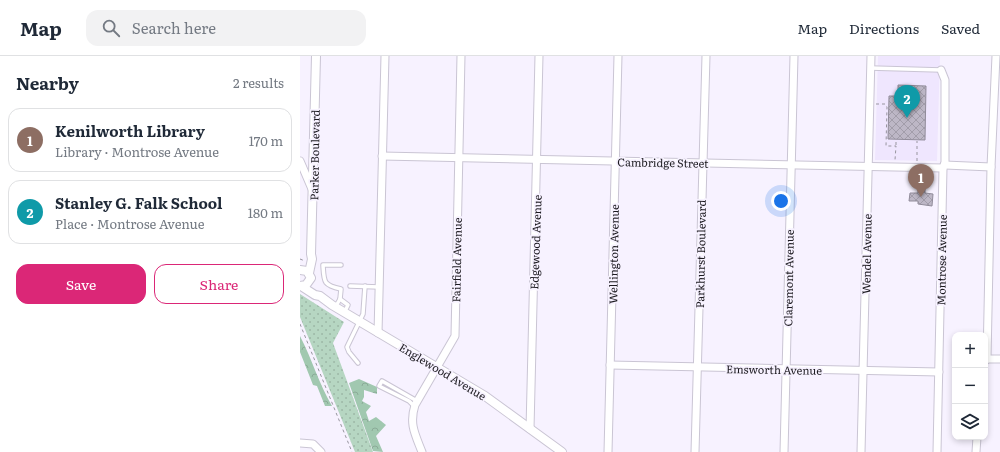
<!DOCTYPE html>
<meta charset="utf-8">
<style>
body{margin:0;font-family:Literata,serif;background:#f2f2f3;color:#1f2937}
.controls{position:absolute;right:12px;bottom:12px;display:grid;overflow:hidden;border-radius:8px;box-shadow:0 2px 6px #0003}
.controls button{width:36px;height:36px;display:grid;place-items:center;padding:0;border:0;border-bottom:1px solid #e0e1e3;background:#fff;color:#1f2937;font:20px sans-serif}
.you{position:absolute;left:481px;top:145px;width:14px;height:14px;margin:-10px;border:3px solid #fff;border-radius:50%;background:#1a73e8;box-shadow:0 0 0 6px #1a73e833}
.badge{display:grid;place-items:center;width:26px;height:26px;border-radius:50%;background:#db2777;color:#fff;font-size:13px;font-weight:700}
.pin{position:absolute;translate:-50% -33px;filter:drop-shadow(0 1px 2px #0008)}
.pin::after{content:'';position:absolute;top:21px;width:14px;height:12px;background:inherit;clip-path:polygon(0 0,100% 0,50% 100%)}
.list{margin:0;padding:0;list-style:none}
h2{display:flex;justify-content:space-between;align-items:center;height:52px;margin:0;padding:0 16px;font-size:17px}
h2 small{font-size:13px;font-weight:400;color:#747a83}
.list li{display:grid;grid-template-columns:26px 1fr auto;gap:12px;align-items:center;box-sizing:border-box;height:64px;margin:0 8px 8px;padding:0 8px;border:1px solid #e0e1e3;border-radius:12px}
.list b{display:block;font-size:15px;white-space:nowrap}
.list p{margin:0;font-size:13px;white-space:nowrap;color:#747a83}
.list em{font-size:13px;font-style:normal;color:#747a83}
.actions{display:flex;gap:8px;padding:12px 16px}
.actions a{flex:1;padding:9px 0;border:1px solid #db2777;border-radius:12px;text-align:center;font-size:14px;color:#db2777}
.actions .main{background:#db2777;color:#fff}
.icon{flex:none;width:22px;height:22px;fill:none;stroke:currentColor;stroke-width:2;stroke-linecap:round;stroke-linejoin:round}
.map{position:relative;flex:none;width:700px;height:396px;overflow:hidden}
header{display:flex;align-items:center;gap:24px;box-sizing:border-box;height:56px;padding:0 20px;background:#fff;border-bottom:1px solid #e0e1e3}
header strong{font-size:19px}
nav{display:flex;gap:22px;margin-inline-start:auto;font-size:14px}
.search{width:280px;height:36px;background:#f2f2f3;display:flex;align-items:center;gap:10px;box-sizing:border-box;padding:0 14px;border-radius:12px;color:#747a83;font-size:15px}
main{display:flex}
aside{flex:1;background:#fff}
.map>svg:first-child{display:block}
.built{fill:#efe6fe}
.grass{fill:url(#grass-dots)}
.forest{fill:url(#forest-crowns)}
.building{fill:url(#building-cross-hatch);stroke:#918c9a}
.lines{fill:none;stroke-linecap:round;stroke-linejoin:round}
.service-casing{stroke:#cac5d4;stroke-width:5.5}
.minor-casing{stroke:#cac5d4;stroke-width:9}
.tertiary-casing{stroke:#cac5d4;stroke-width:10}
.path{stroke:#98959f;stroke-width:1;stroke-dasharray:3 3;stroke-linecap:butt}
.service{stroke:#fff;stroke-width:3.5}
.minor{stroke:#fff;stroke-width:7}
.tertiary{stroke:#fff;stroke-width:8}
.labels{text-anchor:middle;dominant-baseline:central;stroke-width:3.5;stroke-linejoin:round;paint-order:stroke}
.street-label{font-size:11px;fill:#1c1a20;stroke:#f7f2ff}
</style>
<header>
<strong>Map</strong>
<div class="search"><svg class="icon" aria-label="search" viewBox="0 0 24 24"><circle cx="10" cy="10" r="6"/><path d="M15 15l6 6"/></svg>Search here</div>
<nav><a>Map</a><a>Directions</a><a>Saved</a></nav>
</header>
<main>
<aside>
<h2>Nearby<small>2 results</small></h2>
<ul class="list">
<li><span class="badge" style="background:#8d6e63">1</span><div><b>Kenilworth Library</b><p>Library · Montrose Avenue</p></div><em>170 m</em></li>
<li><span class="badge" style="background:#0f9aa8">2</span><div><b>Stanley G. Falk School</b><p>Place · Montrose Avenue</p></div><em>180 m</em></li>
</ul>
<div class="actions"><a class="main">Save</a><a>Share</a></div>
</aside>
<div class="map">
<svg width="700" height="396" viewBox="0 0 700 396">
<defs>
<pattern id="grass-dots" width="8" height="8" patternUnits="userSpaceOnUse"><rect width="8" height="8" fill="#b6d6c2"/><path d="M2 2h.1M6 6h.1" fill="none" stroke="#9cb7a6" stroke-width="1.8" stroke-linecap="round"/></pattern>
<pattern id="forest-crowns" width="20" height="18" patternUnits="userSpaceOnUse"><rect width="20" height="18" fill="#a1c8b0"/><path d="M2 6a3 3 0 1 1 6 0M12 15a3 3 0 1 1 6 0" fill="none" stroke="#8aab97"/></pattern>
<pattern id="building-cross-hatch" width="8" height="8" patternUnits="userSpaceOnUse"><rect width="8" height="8" fill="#bdb7c6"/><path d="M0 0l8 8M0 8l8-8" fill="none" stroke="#a29daa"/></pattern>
</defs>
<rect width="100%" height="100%" fill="#f7f2ff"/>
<!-- built -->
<polygon class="built" points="578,0 640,0 637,105 575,104"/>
<!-- grass -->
<polygon class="grass" points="0,238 44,266 33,287 73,396 55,396 0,261"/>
<!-- forest -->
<g class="forest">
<path d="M0,280C12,303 19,328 32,350H25L17,330L13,329L0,296Z"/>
<polygon points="59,323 77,331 77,338 64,334 64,341 62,345 71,350 66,356 69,365 76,361 86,369 76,380 83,396 73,395 49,327"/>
</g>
<!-- building -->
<g class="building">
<polygon points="598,29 626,30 625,84 588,83 589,40 598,40"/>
<polygon points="618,130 625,130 625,137 633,138 632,150 618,148 618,145 609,145 610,137 618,137"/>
</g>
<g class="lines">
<defs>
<g id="service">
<polyline points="570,12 641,14"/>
<polyline points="50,230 79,231"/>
<polyline points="40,243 48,249 45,255"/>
<path d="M36,250L40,243L41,233C23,229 24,226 23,209H41"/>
<polyline points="58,307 49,296 47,291 63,258 65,230"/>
<polyline points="114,350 109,345 79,330 82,325 117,345"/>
</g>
<g id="minor">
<polyline points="82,100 643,112"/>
<polyline points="0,105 12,133"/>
<polyline points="645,109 691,111"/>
<polyline points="78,277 85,0"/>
<polyline points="687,303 700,303"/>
<polyline points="685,305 687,303 691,111 696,0"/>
<polyline points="310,309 639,316"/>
<polyline points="230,373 239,0"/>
<polyline points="0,387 13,388 21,396"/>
<path d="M122,396C115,378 109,368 115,349L155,280L161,0"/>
<polyline points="308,396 318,0"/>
<polyline points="395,396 406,0"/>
<polyline points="484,396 494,0"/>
<polyline points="561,396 571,0"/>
<polyline points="637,396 643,112 645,106 645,24 641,14"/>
<polyline points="676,396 677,381"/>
</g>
<g id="tertiary">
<polyline points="0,214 7,215 11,222 6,229 0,230"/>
<polyline points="9,217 12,203 11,198 16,0"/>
<polyline points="1,230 15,239 20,240 32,249 185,340 262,396"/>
</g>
</defs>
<!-- service casing -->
<use href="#service" class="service-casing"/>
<!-- minor casing -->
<use href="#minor" class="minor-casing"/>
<!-- tertiary casing -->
<use href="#tertiary" class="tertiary-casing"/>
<!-- path -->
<g class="path">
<polyline points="576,48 585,48 587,51 586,90 596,90 595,104"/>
<polyline points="596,89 596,84"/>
<polyline points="617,105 617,85"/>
<polyline points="0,203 5,205"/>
<polyline points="0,268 52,396"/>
</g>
<!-- service -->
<use href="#service" class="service"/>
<!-- minor -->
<use href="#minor" class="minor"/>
<!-- tertiary -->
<use href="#tertiary" class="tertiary"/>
</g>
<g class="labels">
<!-- street labels -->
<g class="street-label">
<text transform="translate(14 99) rotate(-89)">Parker Boulevard</text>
<text transform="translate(363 106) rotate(1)">Cambridge Street</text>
<text transform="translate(235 186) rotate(-88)">Edgewood Avenue</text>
<text transform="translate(313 198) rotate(-89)">Wellington Avenue</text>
<text transform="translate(400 198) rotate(-89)">Parkhurst Boulevard</text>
<text transform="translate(566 198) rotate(-89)">Wendel Avenue</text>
<text transform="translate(156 204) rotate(-89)">Fairfield Avenue</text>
<text transform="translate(641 204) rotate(-89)">Montrose Avenue</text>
<text transform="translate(488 222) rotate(-89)">Claremont Avenue</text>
<text transform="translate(474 313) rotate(1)">Emsworth Avenue</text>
<text transform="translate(143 315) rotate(31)">Englewood Avenue</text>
</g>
</g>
</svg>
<div class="controls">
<button>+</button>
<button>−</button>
<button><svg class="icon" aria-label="layers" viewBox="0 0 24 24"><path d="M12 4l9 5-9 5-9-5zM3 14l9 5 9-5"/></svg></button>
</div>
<div class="you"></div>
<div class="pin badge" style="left:621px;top:141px;background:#8d6e63">1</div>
<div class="pin badge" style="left:607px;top:62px;background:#0f9aa8">2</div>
</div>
</main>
